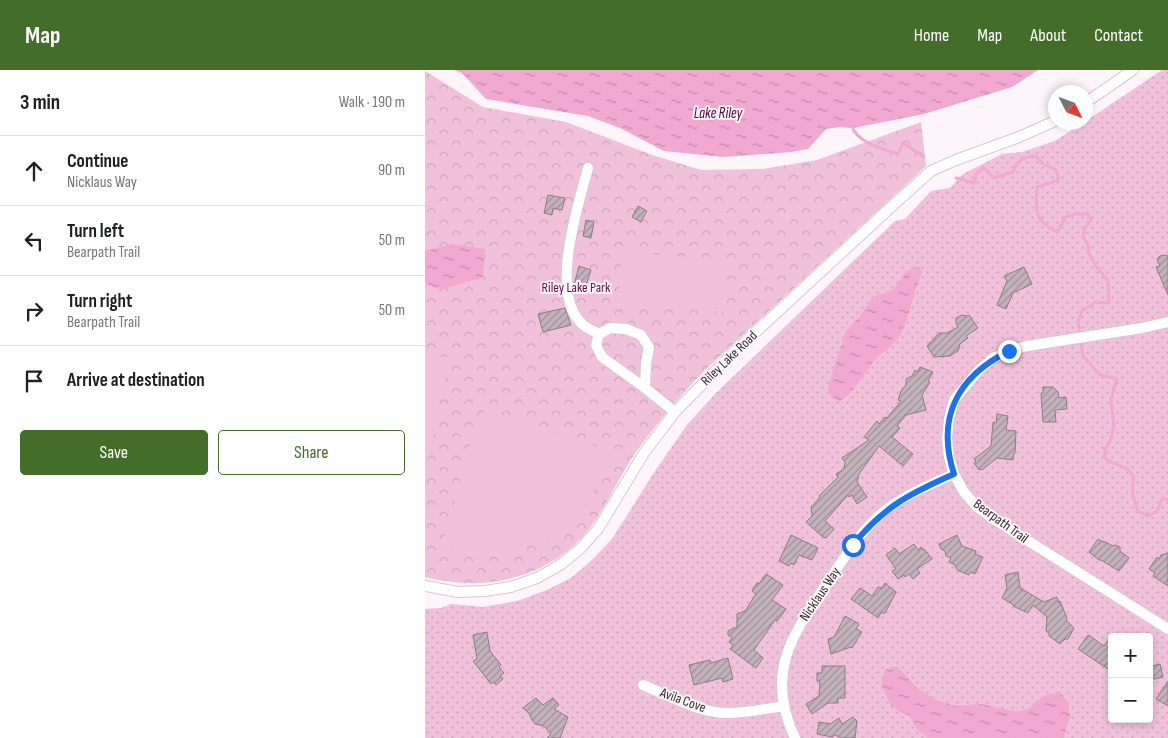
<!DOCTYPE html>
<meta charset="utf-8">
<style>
body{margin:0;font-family:"Sofia Sans Condensed",sans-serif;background:#f2f2f2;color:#202124}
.controls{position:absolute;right:15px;bottom:15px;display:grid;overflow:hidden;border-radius:5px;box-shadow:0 2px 8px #0003}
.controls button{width:45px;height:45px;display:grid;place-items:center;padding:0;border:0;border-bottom:1px solid #e0e0e0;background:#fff;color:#202124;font:25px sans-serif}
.compass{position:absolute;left:623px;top:15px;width:45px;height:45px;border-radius:50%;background:#fff;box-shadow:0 2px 8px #0003;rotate:132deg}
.stop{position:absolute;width:15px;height:15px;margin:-11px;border:4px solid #1a73e8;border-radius:50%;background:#fff}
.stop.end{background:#1a73e8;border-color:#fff;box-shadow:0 1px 5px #0008}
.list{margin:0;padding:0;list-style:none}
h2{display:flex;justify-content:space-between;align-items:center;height:65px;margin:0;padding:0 20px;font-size:21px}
h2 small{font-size:16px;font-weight:400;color:#757577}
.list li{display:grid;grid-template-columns:32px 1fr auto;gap:15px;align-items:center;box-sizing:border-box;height:70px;padding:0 20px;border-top:1px solid #e0e0e0}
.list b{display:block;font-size:19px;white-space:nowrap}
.list p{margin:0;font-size:16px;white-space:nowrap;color:#757577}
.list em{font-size:16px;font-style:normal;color:#757577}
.actions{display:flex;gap:10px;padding:15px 20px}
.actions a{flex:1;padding:11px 0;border:1px solid #446d29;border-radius:5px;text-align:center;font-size:18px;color:#446d29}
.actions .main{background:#446d29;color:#fff}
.icon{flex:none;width:28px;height:28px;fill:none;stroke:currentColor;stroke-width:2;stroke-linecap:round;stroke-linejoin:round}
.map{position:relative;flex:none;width:743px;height:668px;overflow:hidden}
header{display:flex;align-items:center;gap:30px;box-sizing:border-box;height:70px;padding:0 25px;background:#446d29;color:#fff}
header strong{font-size:24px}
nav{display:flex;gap:28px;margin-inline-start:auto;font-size:18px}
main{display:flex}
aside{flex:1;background:#fff}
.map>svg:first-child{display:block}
.grass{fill:url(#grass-dots);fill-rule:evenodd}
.park{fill:url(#park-crowns)}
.pitch{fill:#f1c0db}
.water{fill:url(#water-ripples)}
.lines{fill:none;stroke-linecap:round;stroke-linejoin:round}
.stream{stroke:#f1a8d1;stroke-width:3}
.building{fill:url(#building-hatch);stroke:#8e7d86}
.minor-casing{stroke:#d9c7d1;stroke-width:12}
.minor{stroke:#fff;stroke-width:10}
.route{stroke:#1a73e8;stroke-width:6}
.labels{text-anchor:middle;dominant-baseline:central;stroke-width:4;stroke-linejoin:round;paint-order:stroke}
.park-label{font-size:14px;fill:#610d46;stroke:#fdf5f9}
.street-label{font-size:14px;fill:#322b2e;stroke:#fdf5f9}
.water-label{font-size:15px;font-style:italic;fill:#56003d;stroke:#fdf5f9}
</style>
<header>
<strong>Map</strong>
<nav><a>Home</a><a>Map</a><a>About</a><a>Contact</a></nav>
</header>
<main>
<aside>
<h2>3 min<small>Walk · 190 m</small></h2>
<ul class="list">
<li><svg class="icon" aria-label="ahead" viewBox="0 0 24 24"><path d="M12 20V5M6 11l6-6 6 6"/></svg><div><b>Continue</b><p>Nicklaus Way</p></div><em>90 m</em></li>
<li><svg class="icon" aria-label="left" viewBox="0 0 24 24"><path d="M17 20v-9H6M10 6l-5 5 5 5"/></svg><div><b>Turn left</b><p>Bearpath Trail</p></div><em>50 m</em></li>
<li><svg class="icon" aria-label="right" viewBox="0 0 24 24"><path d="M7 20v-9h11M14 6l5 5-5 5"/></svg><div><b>Turn right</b><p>Bearpath Trail</p></div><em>50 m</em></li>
<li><svg class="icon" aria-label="arrive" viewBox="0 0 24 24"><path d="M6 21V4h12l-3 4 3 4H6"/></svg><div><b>Arrive at destination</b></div></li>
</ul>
<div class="actions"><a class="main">Save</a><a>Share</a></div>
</aside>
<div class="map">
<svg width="743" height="668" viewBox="0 0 743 668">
<defs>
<pattern id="grass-dots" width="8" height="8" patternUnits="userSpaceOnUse" patternTransform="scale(1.25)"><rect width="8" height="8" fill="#f1c0db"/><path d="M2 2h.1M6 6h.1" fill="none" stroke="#cfa5bc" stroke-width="1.8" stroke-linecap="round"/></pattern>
<pattern id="park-crowns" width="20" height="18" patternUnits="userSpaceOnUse" patternTransform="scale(1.25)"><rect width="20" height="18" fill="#f1c0db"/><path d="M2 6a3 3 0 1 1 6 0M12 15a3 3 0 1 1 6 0" fill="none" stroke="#cfa5bc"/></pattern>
<pattern id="water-ripples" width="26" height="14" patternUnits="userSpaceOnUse" patternTransform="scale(1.25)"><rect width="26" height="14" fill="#f1a8d1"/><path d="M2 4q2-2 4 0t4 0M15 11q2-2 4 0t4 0" fill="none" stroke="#c489aa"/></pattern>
<pattern id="building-hatch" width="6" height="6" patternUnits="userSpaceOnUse" patternTransform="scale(1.25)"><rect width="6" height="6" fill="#c3b2bb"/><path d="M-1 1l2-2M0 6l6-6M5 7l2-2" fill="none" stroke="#9f9198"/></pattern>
</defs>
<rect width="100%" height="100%" fill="#fdf5f9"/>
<!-- grass -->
<path class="grass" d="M737,0H743V668H0V539L16,538L26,534L58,537L92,531L122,520L146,508L168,489L187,469L230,401L262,355L290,324L470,151L480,149L506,121L525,118L538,104L577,84L597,82L630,71L658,53L660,52L661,51ZM687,567H724V649H687Z"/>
<!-- park -->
<path class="park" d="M0,1L58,37L141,52L227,85L276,100L338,99L392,90L496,52L501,96L280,300C255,326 232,353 211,382C196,404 185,429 170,451C138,499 78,520 22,511C15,510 7,509 0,507Z"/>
<!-- pitch -->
<g class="pitch">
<polygon points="197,182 302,190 298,242 193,234"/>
<polygon points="0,286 24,287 0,404"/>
<path d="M61,341L189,382C165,434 140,475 78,481C57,483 36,480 16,478L54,345Z"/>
</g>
<!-- water -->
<g class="water">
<polygon points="29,0 613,0 587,17 499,44 428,58 415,57 401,59 383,79 366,82 298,87 239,81 195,58 163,46 61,29 37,3"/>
<polygon points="27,174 60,179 58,207 15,220 0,213 0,181"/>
<path d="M490,197H494L497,201L496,205C487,225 485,249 474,267C468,276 459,281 452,288C438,302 432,322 414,331C407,327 403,325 403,317L421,261L434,247L448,227L468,220L481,202Z"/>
<polygon points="472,596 492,618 509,629 529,636 556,634 594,642 603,639 611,631 622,625 635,622 643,632 645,646 639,666 636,668 503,668 492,659 484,646 467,637 456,614 460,600"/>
</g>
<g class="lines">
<!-- stream -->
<g class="stream">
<path d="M427,56C432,73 458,79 473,84L478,73L499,87"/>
<path d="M531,108L549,113L552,103L559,98L569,108L588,102C592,90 599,87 611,86L618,94L631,100L634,109L628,112L612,117C611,140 608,150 632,162L641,147L650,144H662L666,150L660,158L658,166L663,175L664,184L671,196L683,211L684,233L671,232L657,241L653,252L658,286L675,305L692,309L686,329L689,356L685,372L680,379V388C692,398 701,393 709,407C706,420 708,429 713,441L723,446L732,441L737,429H743"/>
</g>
</g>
<!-- building -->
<g class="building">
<polygon points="123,125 140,128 137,140 128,138 127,145 119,143"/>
<polygon points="213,136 222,141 216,152 207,147"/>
<polygon points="161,150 169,152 166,168 158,166"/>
<polygon points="739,185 743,186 743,225 731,197 735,196 732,189 735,186"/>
<polygon points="154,196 166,200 160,219 149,215"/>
<polygon points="599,197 607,214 588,223 581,239 572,235 582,211 579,206"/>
<polygon points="140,238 146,255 118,262 113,244"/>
<polygon points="537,245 542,246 544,245 553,258 541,266 543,268 534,275 535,277 533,279 534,280 525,286 509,287 502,276 514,263 522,263 533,257 531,253 531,248"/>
<polygon points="495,297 508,302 503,311 505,312 497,325 501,340 481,345 472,356 475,358 467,367 488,384 478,396 454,376 434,404 432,412 442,427 432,434 427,425 424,427 423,425 400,451 409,459 401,468 398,467 381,452 387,446 386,437 395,427 394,426 413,407 411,404 419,399 420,392 417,388 444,370 439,367 452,351 454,354 460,347 462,348 476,331 473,330 476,321 481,315 481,309 487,306 490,300 492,302"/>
<polygon points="618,317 628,317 633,322 634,328 641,327 642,339 630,340 631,352 618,352 616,323 618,323"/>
<polygon points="572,344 583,346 581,360 591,361 590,383 589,383 588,390 572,388 557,400 556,399 554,400 549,393 551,391 549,389 566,376 568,352 571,353"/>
<polygon points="366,465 393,478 387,490 374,485 369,495 366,493 364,496 354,491"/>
<polygon points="532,465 537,476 551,481 550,484 558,487 550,504 545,502 544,505 532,500 530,495 524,492 526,488 521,486 520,481 516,479 514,474"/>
<polygon points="673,469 678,472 678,471 688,476 690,475 695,477 695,481 704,488 694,501 676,490 674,490 664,482"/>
<polygon points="489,474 493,480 496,477 498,480 499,479 507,489 492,499 495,503 488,509 484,504 480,507 479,505 473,509 467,501 471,499 461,485 470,478 474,484"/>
<polygon points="743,483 743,516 728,506 730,503 724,499 732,487 734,489 736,485"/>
<polygon points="593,502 595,518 619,532 632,527 634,533 635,531 642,548 641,550 649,558 643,569 640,569 635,574 624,566 624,563 621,561 622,547 608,535 603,543 588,536 589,535 577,528 582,518 580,505"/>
<polygon points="341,504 358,515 347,530 361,539 352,551 350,550 329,580 338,588 331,598 305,579 308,575 304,572 307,568 303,565 303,561 312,557 312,544 320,541 331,524 327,521 332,513 334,514"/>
<polygon points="460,513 471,522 460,543 456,543 453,548 426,529 435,518 447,526 453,517 457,518"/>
<polygon points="420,546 434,554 431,559 437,562 427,578 426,577 406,584 403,569 409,567"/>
<polygon points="62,562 65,581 76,595 74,597 79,603 75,606 78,609 71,615 69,612 66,614 48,591 52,589 48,565"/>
<polygon points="663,565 665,566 679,576 687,565 687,594 683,599 653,579"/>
<polygon points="303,588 308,609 298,612 297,608 269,615 264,595 285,590 286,593"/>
<polygon points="735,594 738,607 724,610 724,597"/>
<polygon points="397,596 420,596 420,628 413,628 413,633 403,633 387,644 381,634 394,626 395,611 392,611 392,603 397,603"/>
<polygon points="743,611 743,636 731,629"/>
<polygon points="111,628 118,635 128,628 134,635 129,639 143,647 135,668 122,668 126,664 119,656 110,654 107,650 104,643 98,638"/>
<polygon points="428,647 432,651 430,668 416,668 410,665 407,667 392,664 394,652 405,654 414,648 417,654"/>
</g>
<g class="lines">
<defs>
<g id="minor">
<polyline points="660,33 708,0"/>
<path d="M163,98C153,136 124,223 157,254C161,258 169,261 174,264"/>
<polyline points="743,252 717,258 602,276 584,281 568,288 554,300 529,330 524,349 522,368 524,387 529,404 539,422 552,437 567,448 743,559"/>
<polyline points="220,318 177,287 171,275 174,264 185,258 201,259 216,265 224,277 221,293 220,318 250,342"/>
<polyline points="0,516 33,522 60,521 86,517 112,508 135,495 155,479 173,459 219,383 250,342 307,284 466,137 506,101 531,90 594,67 630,51"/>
<path d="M218,615C245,626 272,642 301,643C320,643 340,639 359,636"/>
<path d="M370,668C338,600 370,562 406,507C423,483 438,457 462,439C482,424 506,414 529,404"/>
</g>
</defs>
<!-- minor casing -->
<use href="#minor" class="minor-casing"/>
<!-- minor -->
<use href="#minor" class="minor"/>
</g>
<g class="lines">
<!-- route -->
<path class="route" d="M428,475C458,437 486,423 529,404C511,348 532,307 584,281"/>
</g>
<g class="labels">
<!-- park labels -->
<g class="park-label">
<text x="151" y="217">Riley Lake Park</text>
</g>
<!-- street labels -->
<g class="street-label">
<text transform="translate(304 288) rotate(-44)">Riley Lake Road</text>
<text transform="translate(576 451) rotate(36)">Bearpath Trail</text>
<text transform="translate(395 524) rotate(-56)">Nicklaus Way</text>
<text transform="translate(258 630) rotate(20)">Avila Cove</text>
</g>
<!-- water labels -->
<g class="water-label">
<text x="293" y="43">Lake Riley</text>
</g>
</g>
</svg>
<div class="controls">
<button>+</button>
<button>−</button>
</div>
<svg class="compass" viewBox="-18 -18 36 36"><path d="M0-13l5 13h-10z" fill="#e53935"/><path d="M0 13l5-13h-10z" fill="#757577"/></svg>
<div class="stop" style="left:428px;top:475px"></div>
<div class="stop end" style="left:584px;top:281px"></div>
</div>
</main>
